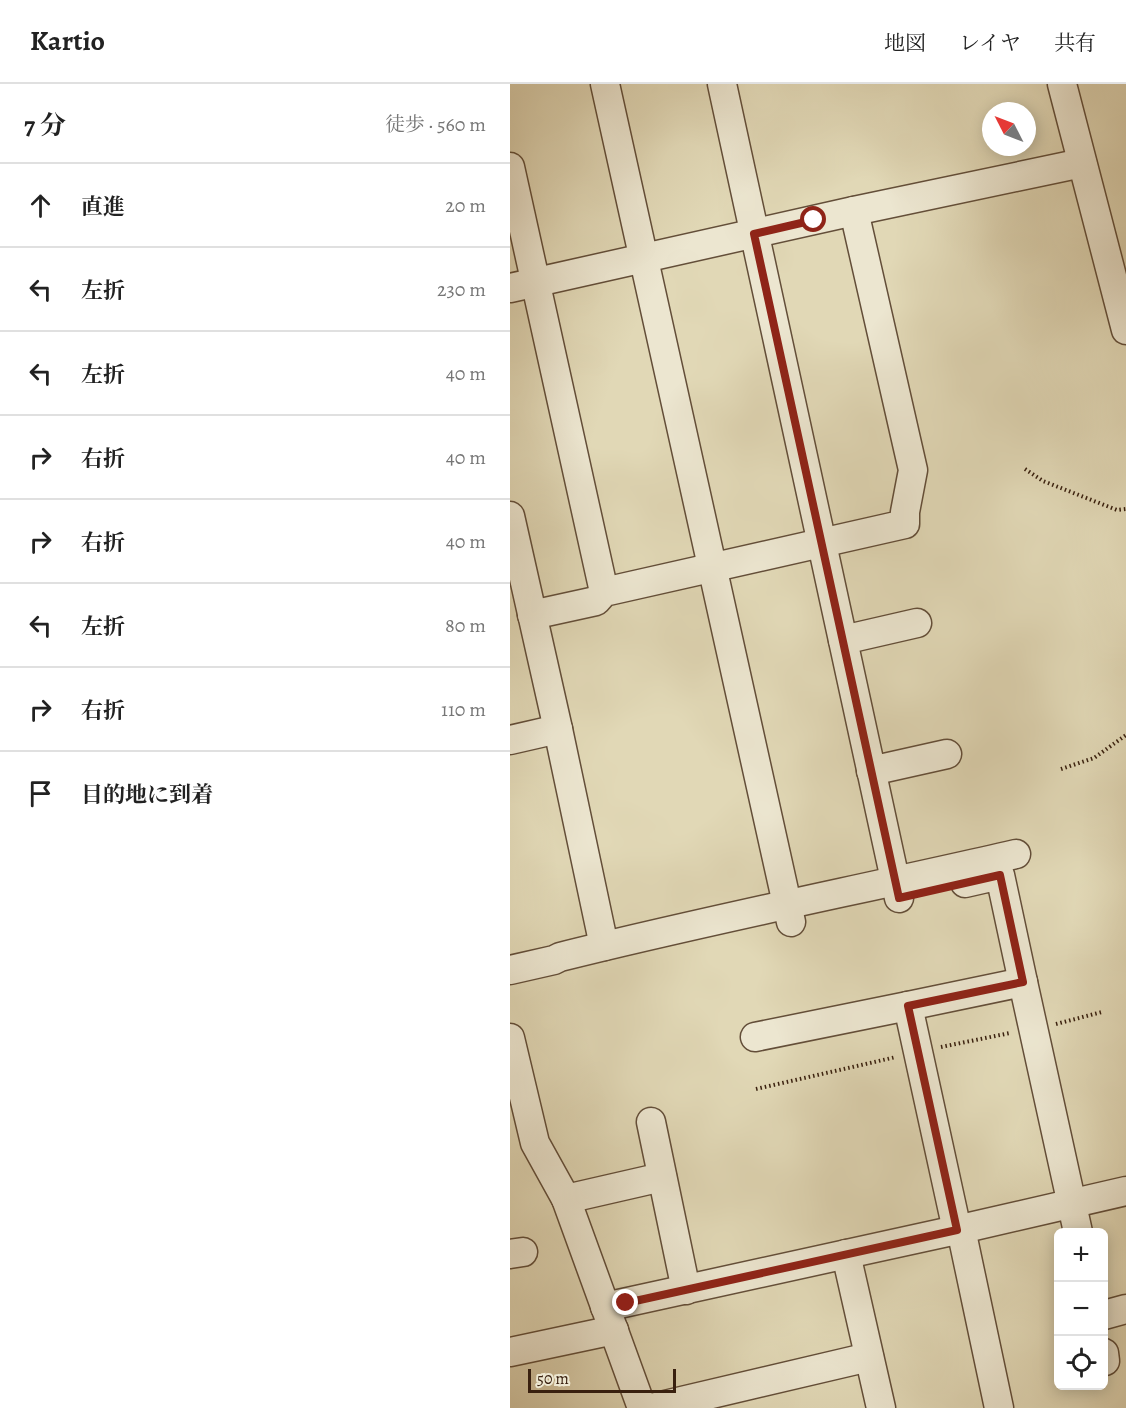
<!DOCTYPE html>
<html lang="ja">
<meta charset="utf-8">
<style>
body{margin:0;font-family:Alegreya,"Noto Serif JP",serif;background:#f6f6f6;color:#222}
.controls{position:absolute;right:18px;bottom:18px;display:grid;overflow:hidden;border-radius:9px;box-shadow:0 3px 15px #0003}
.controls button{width:54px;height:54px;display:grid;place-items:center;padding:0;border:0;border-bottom:2px solid #e0e0e0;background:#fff;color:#222;font:30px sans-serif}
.compass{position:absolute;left:472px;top:18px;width:54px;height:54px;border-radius:50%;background:#fff;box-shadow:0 3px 15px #0003;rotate:312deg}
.scale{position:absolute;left:18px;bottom:15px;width:148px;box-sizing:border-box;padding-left:6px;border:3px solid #39200f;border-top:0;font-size:16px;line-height:21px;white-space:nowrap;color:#39200f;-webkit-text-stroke:4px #ece6d0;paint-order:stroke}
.stop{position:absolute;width:18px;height:18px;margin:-14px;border:4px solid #8f2418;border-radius:50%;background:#fff}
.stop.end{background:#8f2418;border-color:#fff;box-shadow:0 2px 6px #0008}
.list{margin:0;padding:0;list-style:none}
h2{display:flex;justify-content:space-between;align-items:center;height:78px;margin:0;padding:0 24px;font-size:26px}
h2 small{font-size:20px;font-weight:400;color:#767676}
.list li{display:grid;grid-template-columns:39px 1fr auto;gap:18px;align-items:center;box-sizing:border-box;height:84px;padding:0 24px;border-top:2px solid #e0e0e0}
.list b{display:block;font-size:22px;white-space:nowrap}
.list em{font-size:20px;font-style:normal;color:#767676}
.icon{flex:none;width:33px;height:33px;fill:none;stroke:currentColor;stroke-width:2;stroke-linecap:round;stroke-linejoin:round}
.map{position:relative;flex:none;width:616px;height:1324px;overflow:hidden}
header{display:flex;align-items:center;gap:36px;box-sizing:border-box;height:84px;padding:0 30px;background:#fff;border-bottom:2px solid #e0e0e0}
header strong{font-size:28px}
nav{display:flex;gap:33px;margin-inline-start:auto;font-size:21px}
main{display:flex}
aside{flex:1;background:#fff}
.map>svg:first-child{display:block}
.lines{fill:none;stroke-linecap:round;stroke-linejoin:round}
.minor-casing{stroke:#634e39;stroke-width:31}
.path{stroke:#39200f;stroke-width:4;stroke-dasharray:1.5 3;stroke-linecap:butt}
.minor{stroke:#ece6d0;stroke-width:28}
.route{stroke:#8f2418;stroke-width:8}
</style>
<header>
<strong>Kartio</strong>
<nav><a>地図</a><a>レイヤ</a><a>共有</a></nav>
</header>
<main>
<aside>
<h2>7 分<small>徒歩 · 560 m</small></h2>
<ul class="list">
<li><svg class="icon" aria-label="ahead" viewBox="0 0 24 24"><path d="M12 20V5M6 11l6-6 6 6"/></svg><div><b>直進</b></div><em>20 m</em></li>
<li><svg class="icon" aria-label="left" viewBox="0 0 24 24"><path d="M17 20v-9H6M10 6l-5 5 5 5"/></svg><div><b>左折</b></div><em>230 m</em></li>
<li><svg class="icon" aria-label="left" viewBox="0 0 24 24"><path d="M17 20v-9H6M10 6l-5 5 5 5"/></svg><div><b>左折</b></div><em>40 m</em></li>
<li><svg class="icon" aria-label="right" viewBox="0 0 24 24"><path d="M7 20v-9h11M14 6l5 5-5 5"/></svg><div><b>右折</b></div><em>40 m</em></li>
<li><svg class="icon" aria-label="right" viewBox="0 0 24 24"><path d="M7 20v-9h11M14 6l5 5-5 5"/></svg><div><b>右折</b></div><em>40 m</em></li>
<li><svg class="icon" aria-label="left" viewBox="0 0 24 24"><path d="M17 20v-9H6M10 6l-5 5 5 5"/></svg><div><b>左折</b></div><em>80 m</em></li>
<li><svg class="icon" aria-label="right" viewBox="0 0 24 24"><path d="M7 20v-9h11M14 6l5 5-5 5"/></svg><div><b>右折</b></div><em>110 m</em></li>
<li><svg class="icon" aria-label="arrive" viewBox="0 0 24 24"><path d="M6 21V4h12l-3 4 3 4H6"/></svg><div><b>目的地に到着</b></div></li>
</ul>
</aside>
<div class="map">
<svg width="616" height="1324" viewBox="0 0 616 1324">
<rect width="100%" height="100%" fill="#e1d8b6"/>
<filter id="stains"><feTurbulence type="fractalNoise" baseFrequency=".00333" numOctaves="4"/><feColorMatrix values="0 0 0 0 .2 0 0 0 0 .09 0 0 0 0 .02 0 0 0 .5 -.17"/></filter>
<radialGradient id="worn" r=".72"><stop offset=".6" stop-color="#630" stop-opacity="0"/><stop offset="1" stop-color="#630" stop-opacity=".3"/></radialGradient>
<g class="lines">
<defs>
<g id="minor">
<polyline points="95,0 281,838"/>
<polyline points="212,0 389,814"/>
<polyline points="552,0 616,246"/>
<polyline points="0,83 94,508"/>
<polyline points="0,204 344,127 572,79"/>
<polyline points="0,432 48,645 94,862"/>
<polyline points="22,531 86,517 94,508 395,440 395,428 403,386 344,127"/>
<polyline points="333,556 407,539"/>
<polyline points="0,656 48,645"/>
<polyline points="361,687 437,670"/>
<polyline points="455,799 490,791 513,898"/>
<path d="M0,886L44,876L50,873C201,835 354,805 506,770"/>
<polyline points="398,922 447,1146"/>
<polyline points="245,953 398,922 513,898 568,1148"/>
<polyline points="0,954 25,1059 56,1115 132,1324"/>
<polyline points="141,1038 176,1206"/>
<polyline points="56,1115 152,1093"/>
<polyline points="451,1145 489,1324"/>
<polyline points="0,1170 13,1168"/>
<polyline points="336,1170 371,1324"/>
<polyline points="95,1223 451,1145 616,1107"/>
<polyline points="594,1231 616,1225"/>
<polyline points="0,1268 104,1246"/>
<polyline points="594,1269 595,1277"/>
<polyline points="142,1324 359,1273"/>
</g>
</defs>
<!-- minor casing -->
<use href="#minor" class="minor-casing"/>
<!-- path -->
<g class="path">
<polyline points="515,385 533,397 607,426 616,425"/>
<polyline points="551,685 584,674 616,651"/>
<polyline points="546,940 592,928"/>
<polyline points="431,963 500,949"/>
<polyline points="246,1005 386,973"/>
</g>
<!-- minor -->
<use href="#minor" class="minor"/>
</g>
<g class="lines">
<!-- route -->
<polyline class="route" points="116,1219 447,1146 398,922 513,898 490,791 389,814 244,150 304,136"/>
</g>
<rect width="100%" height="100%" filter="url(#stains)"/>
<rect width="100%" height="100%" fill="url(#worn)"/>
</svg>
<div class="controls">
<button>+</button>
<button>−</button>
<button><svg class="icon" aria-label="locate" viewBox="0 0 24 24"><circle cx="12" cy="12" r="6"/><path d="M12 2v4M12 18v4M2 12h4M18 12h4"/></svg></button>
</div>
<svg class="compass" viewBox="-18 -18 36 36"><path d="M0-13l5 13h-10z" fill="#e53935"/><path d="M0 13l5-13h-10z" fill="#767676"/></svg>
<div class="scale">50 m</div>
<div class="stop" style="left:304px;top:136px"></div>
<div class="stop end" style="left:116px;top:1219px"></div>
</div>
</main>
